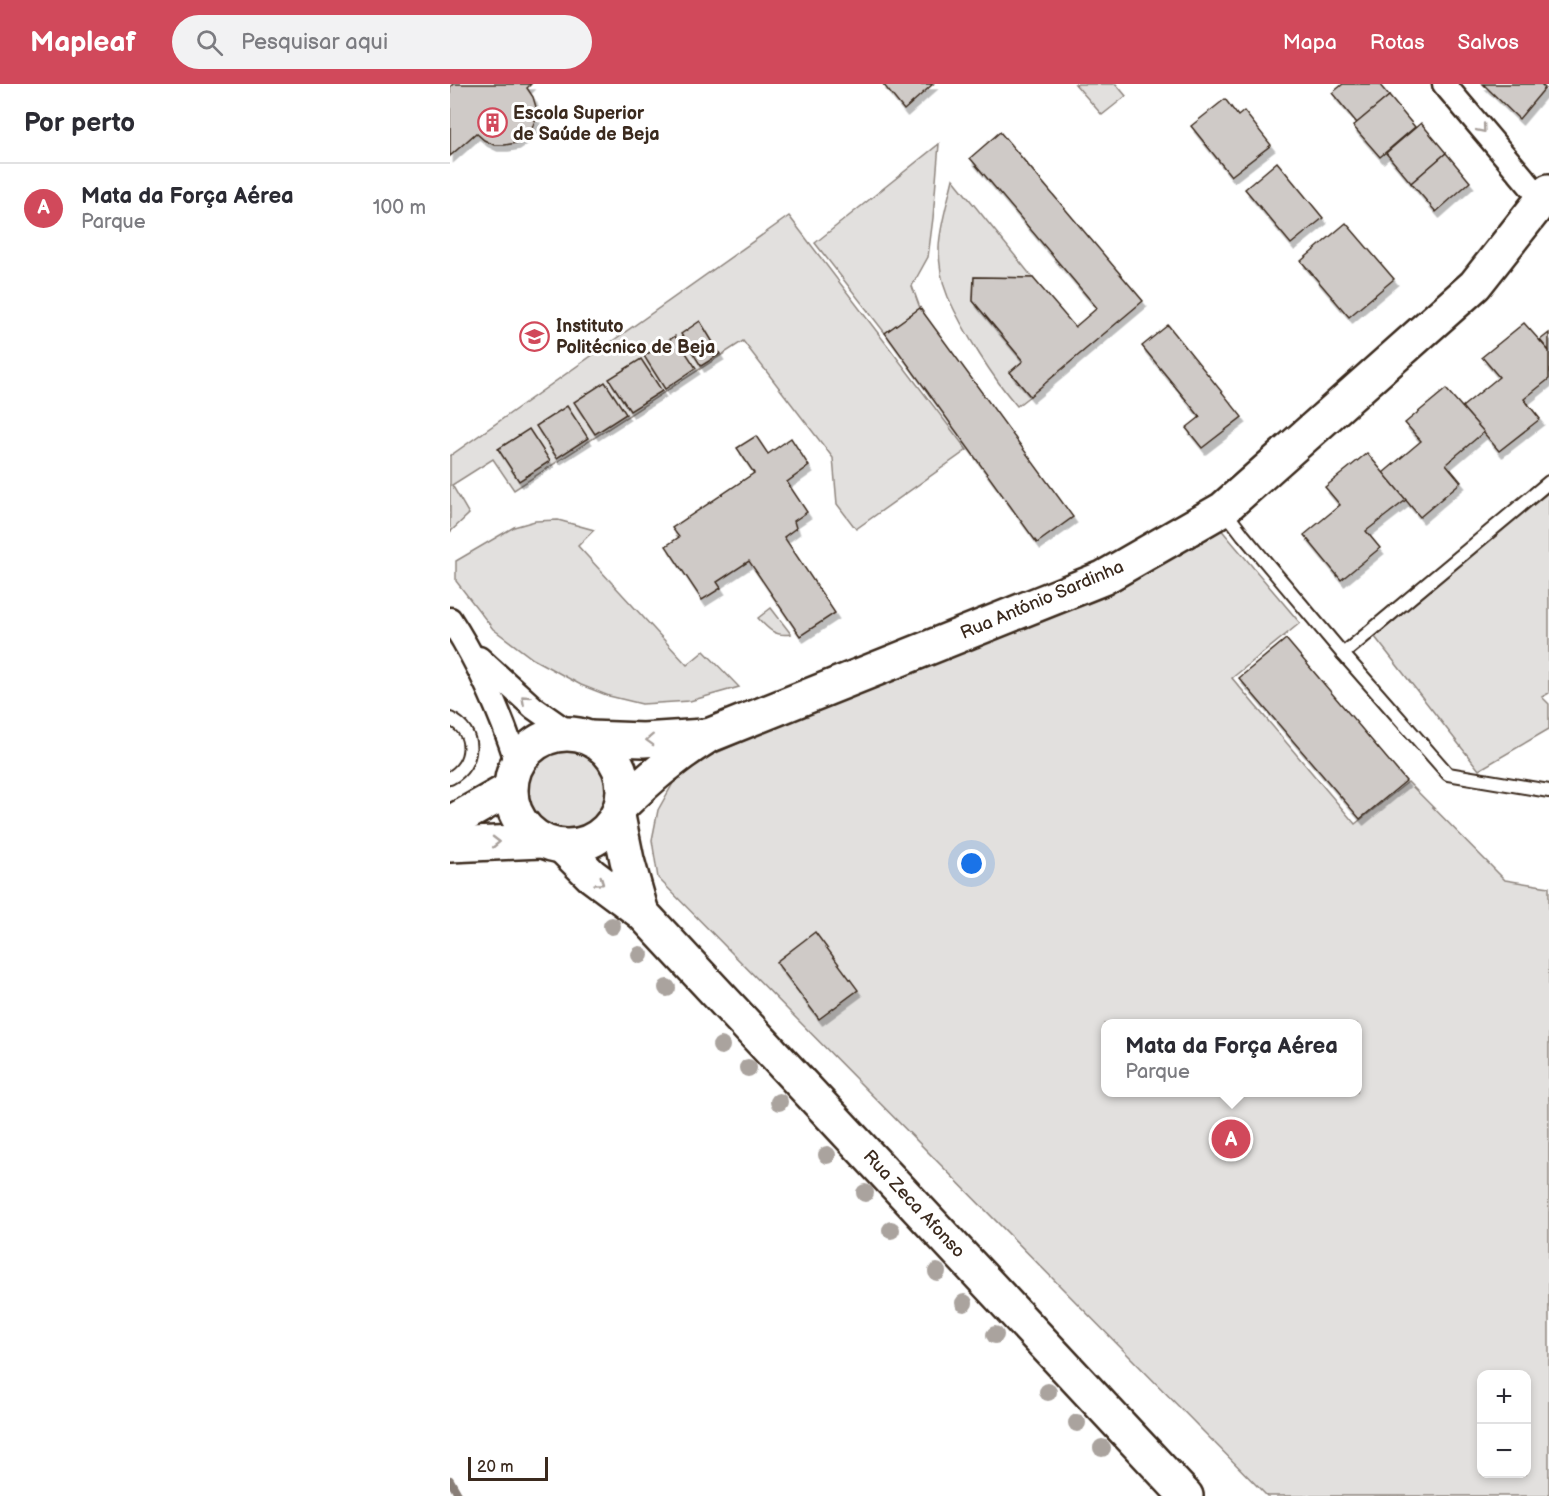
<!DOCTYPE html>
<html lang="pt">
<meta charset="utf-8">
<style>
body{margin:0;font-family:"Balsamiq Sans",sans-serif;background:#f2f2f3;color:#2b2b33}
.controls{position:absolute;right:18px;bottom:18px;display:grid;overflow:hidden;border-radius:12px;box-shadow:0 3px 9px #0003}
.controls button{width:54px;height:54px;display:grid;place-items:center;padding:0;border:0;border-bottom:2px solid #e1e1e2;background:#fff;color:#2b2b33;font:30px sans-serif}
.scale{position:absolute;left:18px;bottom:15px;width:80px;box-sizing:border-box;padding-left:6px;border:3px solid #3b2a1e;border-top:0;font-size:16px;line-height:21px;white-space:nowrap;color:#3b2a1e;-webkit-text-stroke:4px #fff;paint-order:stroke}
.you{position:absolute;left:522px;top:780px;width:21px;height:21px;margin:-15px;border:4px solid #fff;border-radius:50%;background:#1a73e8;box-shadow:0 0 0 9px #1a73e833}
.badge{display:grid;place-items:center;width:39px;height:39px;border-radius:50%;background:#d1495b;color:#fff;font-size:20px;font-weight:700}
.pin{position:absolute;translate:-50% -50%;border:3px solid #fff;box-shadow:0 2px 6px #0006}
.popup{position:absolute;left:651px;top:935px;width:261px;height:78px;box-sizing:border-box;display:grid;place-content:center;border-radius:12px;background:#fff;filter:drop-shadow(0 2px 4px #0005);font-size:20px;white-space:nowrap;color:#7c7c81}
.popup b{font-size:22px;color:#2b2b33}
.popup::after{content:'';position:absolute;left:50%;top:100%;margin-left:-12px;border:12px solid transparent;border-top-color:#fff}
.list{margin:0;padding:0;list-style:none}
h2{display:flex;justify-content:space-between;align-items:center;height:78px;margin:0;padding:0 24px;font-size:26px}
h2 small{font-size:20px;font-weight:400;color:#7c7c81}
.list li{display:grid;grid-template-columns:39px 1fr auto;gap:18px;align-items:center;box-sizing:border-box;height:90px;padding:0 24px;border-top:2px solid #e1e1e2}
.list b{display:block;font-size:22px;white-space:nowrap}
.list p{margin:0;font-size:20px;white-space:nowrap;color:#7c7c81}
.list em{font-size:20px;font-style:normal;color:#7c7c81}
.icon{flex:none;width:33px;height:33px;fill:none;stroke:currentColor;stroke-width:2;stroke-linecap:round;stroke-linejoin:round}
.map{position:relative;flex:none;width:1099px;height:1412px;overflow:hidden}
header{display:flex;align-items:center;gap:36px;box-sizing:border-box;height:84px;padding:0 30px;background:#d1495b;color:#fff}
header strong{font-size:28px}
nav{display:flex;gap:33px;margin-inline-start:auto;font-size:21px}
.search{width:420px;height:54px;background:#f2f2f3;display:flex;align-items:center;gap:15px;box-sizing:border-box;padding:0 21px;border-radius:33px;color:#7c7c81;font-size:22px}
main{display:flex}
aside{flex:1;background:#fff}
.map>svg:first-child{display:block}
.green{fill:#e2e0de;stroke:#8e857e;stroke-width:1.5;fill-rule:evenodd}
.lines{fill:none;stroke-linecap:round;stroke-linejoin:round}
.stream{stroke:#887e77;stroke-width:8}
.building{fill:#cfcac7;stroke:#3b2a1e;stroke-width:1.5;filter:url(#shadow)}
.service-casing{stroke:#3b2a1e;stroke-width:16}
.minor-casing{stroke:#3b2a1e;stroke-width:27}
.secondary-casing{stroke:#3b2a1e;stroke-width:38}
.service{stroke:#fff;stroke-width:12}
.minor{stroke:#fff;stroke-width:22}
.secondary{stroke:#fff;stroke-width:33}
.tree{fill:#aaa39e}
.oneway{stroke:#a79f9a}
.labels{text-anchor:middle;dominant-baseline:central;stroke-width:6;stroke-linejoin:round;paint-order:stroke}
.poi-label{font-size:18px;font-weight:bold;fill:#3b2a1e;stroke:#fff;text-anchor:start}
.street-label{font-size:18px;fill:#3b2a1e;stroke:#fff}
</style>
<header>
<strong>Mapleaf</strong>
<div class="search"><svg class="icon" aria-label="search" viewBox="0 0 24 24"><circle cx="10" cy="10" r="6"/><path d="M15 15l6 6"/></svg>Pesquisar aqui</div>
<nav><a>Mapa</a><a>Rotas</a><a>Salvos</a></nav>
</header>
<main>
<aside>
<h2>Por perto<small></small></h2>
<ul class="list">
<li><span class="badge">A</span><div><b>Mata da Força Aérea</b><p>Parque</p></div><em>100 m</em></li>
</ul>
</aside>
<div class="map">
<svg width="1099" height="1412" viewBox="0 0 1099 1412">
<defs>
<filter id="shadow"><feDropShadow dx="3.5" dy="6" stdDeviation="0" flood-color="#0004"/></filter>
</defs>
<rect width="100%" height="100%" fill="#fff"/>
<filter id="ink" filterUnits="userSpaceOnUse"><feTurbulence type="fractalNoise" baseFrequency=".0167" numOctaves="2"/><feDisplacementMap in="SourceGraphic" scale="12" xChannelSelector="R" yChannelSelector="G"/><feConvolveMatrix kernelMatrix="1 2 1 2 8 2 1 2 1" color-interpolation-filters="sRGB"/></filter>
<g filter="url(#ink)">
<!-- green -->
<g class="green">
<polygon points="625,0 666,0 676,12 652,31"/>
<polygon points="489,60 483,134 478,173 462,202 470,224 435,249 365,159"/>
<path d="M503,95L583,194L524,193L523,217L573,277L560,288L580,312L567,322C542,293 514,248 498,213C492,199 489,179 489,163C490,141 498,117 503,95Z"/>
<polygon points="339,132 517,366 406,445 387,420 383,374 293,257 64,406 43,375 2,401 19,430 0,448 0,372"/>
<polygon points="1099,408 1099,609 1092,613 1099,620 1099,645 1029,686 925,553"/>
<polygon points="108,436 144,446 128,462 237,581 254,567 289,603 240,617 192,620 159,612 131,601 83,575 43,545 6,497 6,477 64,443 85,437"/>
<path d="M769,443L850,539L782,594L905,740L958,698L1055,796L1099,803V1412H817L208,794L202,756L208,726L231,685ZM655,940H907V1008H655ZM1032,1290H1076V1390H1032Z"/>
<path d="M321,524L341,550C325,553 318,545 308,534Z"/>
<circle cx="117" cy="707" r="40"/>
</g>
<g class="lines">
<!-- stream -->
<polyline class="stream" points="0,1396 9,1412"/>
</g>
<!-- building -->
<g class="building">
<polygon points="3,0 81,0 77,4 83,13 86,23 86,34 82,44 75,53 66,59 55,61 44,61 34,56 26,49 0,72 0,3"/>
<polygon points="433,0 483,0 454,26"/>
<polygon points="893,0 929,0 939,12 907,39 882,9"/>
<polygon points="1033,0 1091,0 1095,4 1069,35"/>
<polygon points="939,12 965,43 930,73 903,42"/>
<polygon points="775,15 788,32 794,27 821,61 781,92 741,42"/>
<polygon points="971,39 996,69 961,99 936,69"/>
<polygon points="550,48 693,217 580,312 560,288 573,277 523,217 524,193 583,194 625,243 647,224 520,74"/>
<polygon points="996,69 1020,98 986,128 961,99"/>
<polygon points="827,78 873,134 841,160 795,105"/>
<polygon points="896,139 944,195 899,233 851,177"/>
<polygon points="470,224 623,433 587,459 435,249"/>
<polygon points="250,237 270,270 251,282 231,250"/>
<polygon points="1074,239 1099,267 1099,295 1074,315 1090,335 1049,367 1012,323 1049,293 1032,273"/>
<polygon points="718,241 792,333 752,364 736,344 750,333 692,262"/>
<polygon points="1099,249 1099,267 1090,256"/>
<polygon points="225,252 246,284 215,305 194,272"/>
<polygon points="191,275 212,307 180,327 159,295"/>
<polygon points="155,298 176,330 145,350 124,318"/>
<polygon points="996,305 1034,348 996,380 1011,398 970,433 933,389 971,357 955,339"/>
<polygon points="117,322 138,354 107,374 86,342"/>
<polygon points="79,345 100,377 69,397 48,365"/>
<polygon points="306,352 318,370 341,354 359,382 337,398 357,428 344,437 346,444 334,453 385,529 350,552 299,477 267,498 271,504 252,516 216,462 229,453 222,444 304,389 287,364"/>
<polygon points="917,369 956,416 916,447 930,464 891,496 854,451 890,421 875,403"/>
<polygon points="836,555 956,697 910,735 789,594"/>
<polygon points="365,848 408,906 369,935 326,878"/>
</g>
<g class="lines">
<defs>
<g id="service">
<polyline points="774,426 793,451 893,570 998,690 1099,707"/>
<polyline points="893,570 1099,398"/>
<path d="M0,635C27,647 25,681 0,694"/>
</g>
<g id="minor">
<polyline points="994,0 1092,116 1099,115"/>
<path d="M0,535C30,581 50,627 67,679"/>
<polyline points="29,574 84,624 121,650"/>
</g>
<g id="secondary">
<circle cx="117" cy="706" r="56"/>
<polyline points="139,654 193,656 254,652"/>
<path d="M172,721C201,693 224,673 258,652L653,494L773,425L1025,201L1099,107"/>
<polyline points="168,732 177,776 192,829"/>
<polyline points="0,739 60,705"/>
<polyline points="0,761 92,757"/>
<polyline points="113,763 141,791 192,829 736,1412"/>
</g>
</defs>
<!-- service casing -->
<use href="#service" class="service-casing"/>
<!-- minor casing -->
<use href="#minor" class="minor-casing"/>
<!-- secondary casing -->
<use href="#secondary" class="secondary-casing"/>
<!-- service -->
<use href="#service" class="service"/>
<!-- minor -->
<use href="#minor" class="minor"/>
<!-- secondary -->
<use href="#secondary" class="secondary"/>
</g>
<!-- trees -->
<g class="tree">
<circle cx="162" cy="842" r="9"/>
<circle cx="190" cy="871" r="9"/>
<circle cx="217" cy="904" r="9"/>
<circle cx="271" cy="962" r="9"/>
<circle cx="298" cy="984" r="9"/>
<circle cx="329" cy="1018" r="9"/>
<circle cx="377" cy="1071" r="9"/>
<circle cx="415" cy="1109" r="9"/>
<circle cx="441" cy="1146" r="9"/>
<circle cx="487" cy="1188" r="9"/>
<circle cx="514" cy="1219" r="9"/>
<circle cx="545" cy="1251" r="9"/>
<circle cx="598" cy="1308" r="9"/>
<circle cx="627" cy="1339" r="9"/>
<circle cx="652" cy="1364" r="9"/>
</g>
<!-- one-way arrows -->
<defs><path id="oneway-chevron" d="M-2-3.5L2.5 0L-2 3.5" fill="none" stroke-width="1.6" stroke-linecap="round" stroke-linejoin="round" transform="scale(1.5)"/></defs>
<g class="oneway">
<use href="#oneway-chevron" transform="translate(1032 45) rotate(50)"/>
<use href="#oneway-chevron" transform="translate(75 615) rotate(-138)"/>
<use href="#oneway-chevron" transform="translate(200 656) rotate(178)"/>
<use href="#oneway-chevron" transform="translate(46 758) rotate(-1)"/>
<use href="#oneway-chevron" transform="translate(150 798) rotate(36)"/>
</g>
</g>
<!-- icons -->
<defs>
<symbol id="building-ring" viewBox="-11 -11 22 22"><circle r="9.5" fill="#fff" stroke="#d1495b" stroke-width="1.5"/><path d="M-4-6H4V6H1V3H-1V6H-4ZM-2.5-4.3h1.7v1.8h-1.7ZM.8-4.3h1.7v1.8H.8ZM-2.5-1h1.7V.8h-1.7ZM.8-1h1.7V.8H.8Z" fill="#d1495b"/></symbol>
<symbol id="university-ring" viewBox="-11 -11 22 22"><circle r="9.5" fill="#fff" stroke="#d1495b" stroke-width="1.5"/><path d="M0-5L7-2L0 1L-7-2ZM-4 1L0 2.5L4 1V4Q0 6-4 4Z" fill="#d1495b"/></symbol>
</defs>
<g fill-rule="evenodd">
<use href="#building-ring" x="26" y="22" width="33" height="33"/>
<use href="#university-ring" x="68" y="236" width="33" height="33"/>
</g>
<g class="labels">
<!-- poi labels -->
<g class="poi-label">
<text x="63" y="29">Escola Superior<tspan x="63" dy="21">de Saúde de Beja</tspan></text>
<text x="106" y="242">Instituto<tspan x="106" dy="21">Politécnico de Beja</tspan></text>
</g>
<!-- street labels -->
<g class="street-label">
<text transform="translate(592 516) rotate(-23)">Rua António Sardinha</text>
<text transform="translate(464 1120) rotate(47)">Rua Zeca Afonso</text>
</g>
</g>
</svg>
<div class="controls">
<button>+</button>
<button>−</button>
</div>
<div class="scale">20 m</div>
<div class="you"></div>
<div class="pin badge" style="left:781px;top:1055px">A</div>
<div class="popup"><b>Mata da Força Aérea</b>Parque</div>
</div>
</main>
